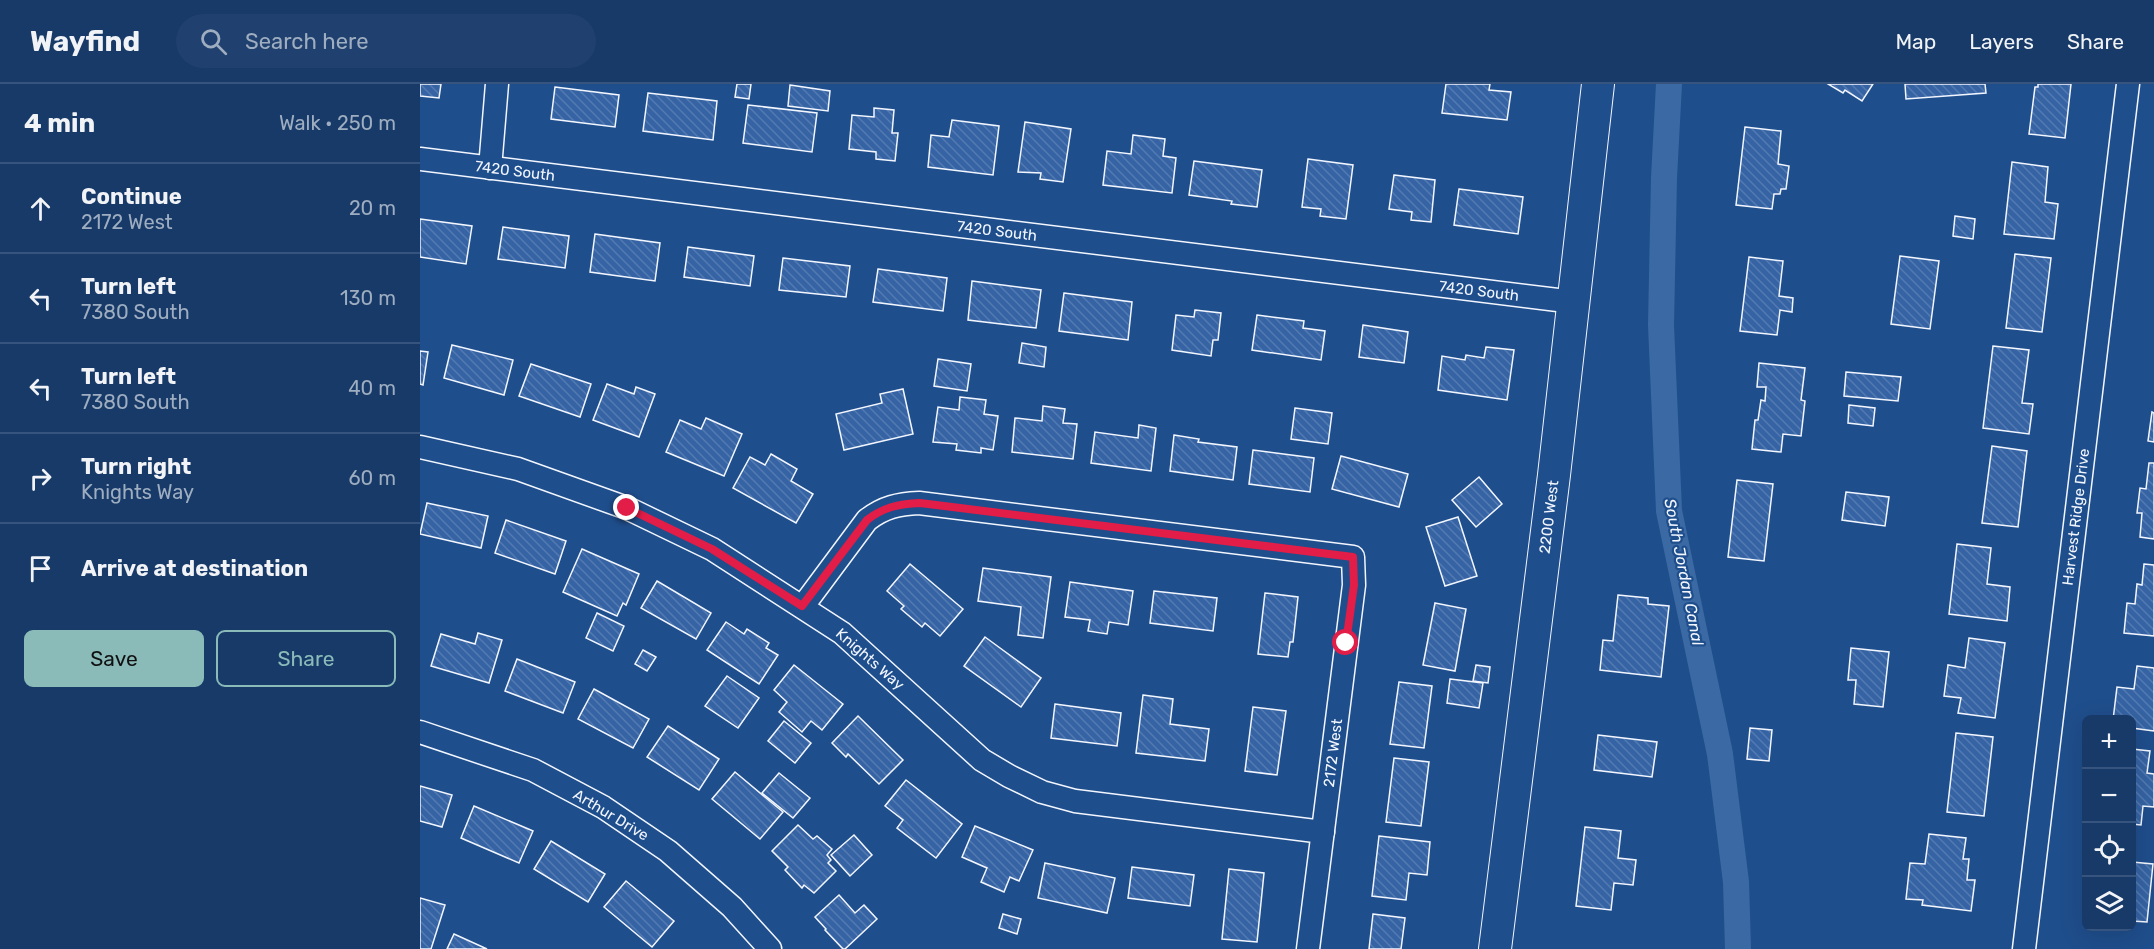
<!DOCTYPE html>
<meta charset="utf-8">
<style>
body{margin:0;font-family:Rubik,sans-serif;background:#20416f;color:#f1f3f6}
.controls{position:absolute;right:18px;bottom:18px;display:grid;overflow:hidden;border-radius:9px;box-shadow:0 6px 24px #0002}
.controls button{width:54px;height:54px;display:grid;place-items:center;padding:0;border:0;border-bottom:2px solid #36547d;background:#173a69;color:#f1f3f6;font:30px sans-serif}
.stop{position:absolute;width:18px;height:18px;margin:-14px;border:4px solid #e11d48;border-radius:50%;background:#fff}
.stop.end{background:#e11d48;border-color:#fff;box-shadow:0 2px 6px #0008}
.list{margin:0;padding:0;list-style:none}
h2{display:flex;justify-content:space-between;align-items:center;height:78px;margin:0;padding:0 24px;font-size:26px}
h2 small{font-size:20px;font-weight:400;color:#9eadc0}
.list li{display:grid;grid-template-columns:39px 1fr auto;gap:18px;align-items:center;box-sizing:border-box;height:90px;padding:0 24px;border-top:2px solid #36547d}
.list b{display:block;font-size:22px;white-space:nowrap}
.list p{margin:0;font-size:20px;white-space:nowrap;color:#9eadc0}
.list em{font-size:20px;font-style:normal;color:#9eadc0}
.actions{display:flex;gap:12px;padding:18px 24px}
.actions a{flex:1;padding:14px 0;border:2px solid #8bbbb9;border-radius:9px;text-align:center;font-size:21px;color:#8bbbb9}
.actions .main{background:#8bbbb9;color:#111}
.icon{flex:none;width:33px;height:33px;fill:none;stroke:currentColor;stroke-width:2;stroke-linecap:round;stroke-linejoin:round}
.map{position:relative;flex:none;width:1734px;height:865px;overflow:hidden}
header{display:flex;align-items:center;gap:36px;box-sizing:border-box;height:84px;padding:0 30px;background:#173a69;border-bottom:2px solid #36547d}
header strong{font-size:28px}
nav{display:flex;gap:33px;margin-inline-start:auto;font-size:21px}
.search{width:420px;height:54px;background:#20416f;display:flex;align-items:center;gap:15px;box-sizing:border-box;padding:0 21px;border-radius:33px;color:#9eadc0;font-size:22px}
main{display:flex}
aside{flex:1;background:#173a69}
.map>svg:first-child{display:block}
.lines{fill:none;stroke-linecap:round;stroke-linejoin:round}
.canal{stroke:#3b69a3;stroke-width:26}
.building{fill:url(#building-back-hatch);stroke:#f2f6ff;stroke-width:1.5}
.street-casing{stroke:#f2f6ff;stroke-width:25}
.secondary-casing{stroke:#f2f6ff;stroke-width:34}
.street{stroke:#1f4e8c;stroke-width:22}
.secondary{stroke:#1f4e8c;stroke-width:32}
.route{stroke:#e11d48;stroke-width:8}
.labels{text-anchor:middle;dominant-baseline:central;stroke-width:4.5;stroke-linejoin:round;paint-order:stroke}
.street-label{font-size:15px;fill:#f2f6ff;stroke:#1f4e8c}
.water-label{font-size:16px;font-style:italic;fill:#f2f6ff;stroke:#1f4e8c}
</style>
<header>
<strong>Wayfind</strong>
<div class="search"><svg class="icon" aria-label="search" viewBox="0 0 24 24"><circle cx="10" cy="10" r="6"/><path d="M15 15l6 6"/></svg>Search here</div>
<nav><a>Map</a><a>Layers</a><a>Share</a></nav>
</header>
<main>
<aside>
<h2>4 min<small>Walk · 250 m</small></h2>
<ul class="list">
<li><svg class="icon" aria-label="ahead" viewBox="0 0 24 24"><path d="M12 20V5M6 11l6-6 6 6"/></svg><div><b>Continue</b><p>2172 West</p></div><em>20 m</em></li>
<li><svg class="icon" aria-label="left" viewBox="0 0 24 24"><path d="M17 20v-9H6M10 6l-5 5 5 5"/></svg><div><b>Turn left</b><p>7380 South</p></div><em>130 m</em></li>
<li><svg class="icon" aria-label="left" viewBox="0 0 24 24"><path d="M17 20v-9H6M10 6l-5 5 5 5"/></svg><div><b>Turn left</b><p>7380 South</p></div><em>40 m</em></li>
<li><svg class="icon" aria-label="right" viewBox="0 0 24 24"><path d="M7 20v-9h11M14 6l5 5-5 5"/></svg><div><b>Turn right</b><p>Knights Way</p></div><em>60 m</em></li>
<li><svg class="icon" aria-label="arrive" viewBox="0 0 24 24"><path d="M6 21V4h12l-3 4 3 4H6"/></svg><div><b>Arrive at destination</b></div></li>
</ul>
<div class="actions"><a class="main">Save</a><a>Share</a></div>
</aside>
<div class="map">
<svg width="1734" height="865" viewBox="0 0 1734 865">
<defs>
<pattern id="building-back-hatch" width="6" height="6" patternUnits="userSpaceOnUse" patternTransform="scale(1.5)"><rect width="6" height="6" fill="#3563a3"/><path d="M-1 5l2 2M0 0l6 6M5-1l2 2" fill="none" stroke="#537ab1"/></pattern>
</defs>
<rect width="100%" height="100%" fill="#1f4e8c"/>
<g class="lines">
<!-- canal -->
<polyline class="canal" points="1249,0 1244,94 1241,241 1249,427 1300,670 1316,798 1318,865"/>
</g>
<!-- building -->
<g class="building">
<polygon points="0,0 21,0 19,14 0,12"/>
<polygon points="317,0 331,0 329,15 315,13"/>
<polygon points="1026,0 1070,0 1069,6 1091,8 1087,36 1022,29"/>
<polygon points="1408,0 1453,0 1442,17 1425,6 1423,9"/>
<polygon points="1485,0 1565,0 1566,9 1486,15"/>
<polygon points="1618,0 1651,0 1645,54 1609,50 1615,3 1618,3"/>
<polygon points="370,1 410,7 408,27 368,22"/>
<polygon points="135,3 199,11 195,43 131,35"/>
<polygon points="228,9 297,17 293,56 223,47"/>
<polygon points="328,21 397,29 392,68 323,59"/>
<polygon points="454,24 474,26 472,49 478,49 475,77 456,75 456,68 429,65 432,31 454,33"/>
<polygon points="532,36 579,42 573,91 508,83 511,51 529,53"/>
<polygon points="605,38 651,45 643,98 620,95 621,89 598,88"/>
<polygon points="1325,43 1361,47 1358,80 1369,82 1366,105 1361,105 1360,110 1354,110 1352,125 1316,121"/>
<polygon points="713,51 745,55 743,72 756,74 752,109 683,101 687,67 711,70"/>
<polygon points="888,75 933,81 926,135 900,132 901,125 882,123"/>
<polygon points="774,77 842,86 837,123 811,120 812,117 769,111"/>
<polygon points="1592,78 1628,83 1625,118 1638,120 1634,155 1584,150"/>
<polygon points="974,91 1015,96 1011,138 991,136 992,128 969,125"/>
<polygon points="1039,105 1103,113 1098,150 1034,141"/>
<polygon points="1535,132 1555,135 1553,155 1533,152"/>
<polygon points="0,135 52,142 46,180 0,173"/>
<polygon points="83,143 149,152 145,184 78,175"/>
<polygon points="175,150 240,159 235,197 170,188"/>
<polygon points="268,163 334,172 330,202 264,193"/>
<polygon points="1595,170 1631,174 1622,248 1586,244"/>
<polygon points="1480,172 1519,177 1510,245 1471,240"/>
<polygon points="1329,173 1363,177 1359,212 1373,214 1372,228 1360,226 1357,251 1320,247"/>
<polygon points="363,174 430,182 426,213 359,206"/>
<polygon points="458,185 527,194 523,227 453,218"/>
<polygon points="552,197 621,206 616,244 548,236"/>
<polygon points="644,209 712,218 708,256 639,247"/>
<polygon points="775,226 801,229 798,256 793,256 791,272 752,266 756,231 774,233"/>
<polygon points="837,231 884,237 883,244 905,247 901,276 832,266"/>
<polygon points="943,241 988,248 984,279 939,273"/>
<polygon points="602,259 626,263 624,283 599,279"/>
<polygon points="32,261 93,276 84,311 24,294"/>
<polygon points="1573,262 1609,266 1602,319 1613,320 1609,350 1563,344"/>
<polygon points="1066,263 1094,266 1087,316 1018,306 1022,272 1045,276 1046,271 1064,274"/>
<polygon points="0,267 8,268 3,301 0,300"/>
<polygon points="518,275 551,280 547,307 514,302"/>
<polygon points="1339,279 1385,284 1381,316 1385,317 1381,352 1363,350 1361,368 1332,365 1335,336 1338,336 1341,316 1345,317 1346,303 1337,303"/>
<polygon points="111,280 171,300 160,333 99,312"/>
<polygon points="1426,288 1481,293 1478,317 1424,312"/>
<polygon points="187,300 214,310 216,303 235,310 219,353 173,336"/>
<polygon points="483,305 493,350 424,366 416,330 462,319 460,310"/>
<polygon points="540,313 566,316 564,330 578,332 573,366 561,364 561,369 536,366 537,360 513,358 518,323 539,326"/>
<polygon points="1429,321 1455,324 1453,342 1428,339"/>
<polygon points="623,322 645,325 643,339 657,340 653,375 592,368 595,334 622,337"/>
<polygon points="875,324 912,329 908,360 871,355"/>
<polygon points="1732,328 1734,329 1734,358 1728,357"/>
<polygon points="286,334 322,350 304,392 246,368 260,336 281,345"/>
<polygon points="719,341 736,344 731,387 671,379 675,348 718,354"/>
<polygon points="754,351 779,355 778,358 817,363 813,396 750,387"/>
<polygon points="1572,362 1607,367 1598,443 1562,439"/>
<polygon points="833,366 894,374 890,408 829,400"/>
<polygon points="351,370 377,385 371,397 393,410 376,439 313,404 330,373 345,381"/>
<polygon points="921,372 988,390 979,423 912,405"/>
<polygon points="1729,379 1734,379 1734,455 1720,453 1722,429 1717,429 1720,404 1726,405"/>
<polygon points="1059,393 1082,420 1056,443 1032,416"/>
<polygon points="1317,396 1353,400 1344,477 1308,473"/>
<polygon points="1426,408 1469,413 1465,442 1422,436"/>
<polygon points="7,419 68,432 61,464 0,450"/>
<polygon points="1038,433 1057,492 1025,502 1006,443"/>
<polygon points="86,436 146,457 135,490 75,469"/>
<polygon points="1537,460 1571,464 1567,500 1590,503 1587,537 1529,530"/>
<polygon points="162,465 219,490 206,521 203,519 197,532 143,508"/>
<polygon points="490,480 543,525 520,552 505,539 502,543 481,525 484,522 467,507"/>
<polygon points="1724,480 1734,481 1734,552 1704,549 1707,519 1715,520 1717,500 1722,501"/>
<polygon points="563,484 631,493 623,554 598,551 601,523 558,517"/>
<polygon points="237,497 291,529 276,555 221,524"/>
<polygon points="650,498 713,507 708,541 689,538 687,550 668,547 670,536 645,533"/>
<polygon points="734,507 797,514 793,547 730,539"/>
<polygon points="845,509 878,513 873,558 870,558 868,573 838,570"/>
<polygon points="1198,511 1228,514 1228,520 1249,522 1241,593 1180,586 1183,556 1193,557"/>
<polygon points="1015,519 1046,525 1035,587 1003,581"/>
<polygon points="177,529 204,542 193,567 166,554"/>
<polygon points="306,538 324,550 327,545 349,559 346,564 358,571 339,600 287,566"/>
<polygon points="58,549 82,556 69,599 11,582 21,550 55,560"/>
<polygon points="565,553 621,594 601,623 544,582"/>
<polygon points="1549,554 1585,559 1575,634 1538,629 1541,614 1524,612 1528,581 1545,584"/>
<polygon points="1431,564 1469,568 1463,623 1434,620 1436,596 1428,596"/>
<polygon points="223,566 236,573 227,587 215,580"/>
<polygon points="97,575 155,598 143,629 85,607"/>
<polygon points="374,581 423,620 402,646 391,637 382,648 359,628 367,618 354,606"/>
<polygon points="1056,581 1070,583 1068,599 1053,597"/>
<polygon points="1717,582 1734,584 1734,647 1712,644 1712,636 1693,636 1697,603 1714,605"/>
<polygon points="307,592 339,614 318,644 285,622"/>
<polygon points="1030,595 1063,599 1059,624 1027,619"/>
<polygon points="979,598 1012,602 1004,664 970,660"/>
<polygon points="174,605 229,635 213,664 158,635"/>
<polygon points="723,611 753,615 750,640 789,645 785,677 716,669"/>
<polygon points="635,620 701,629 697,662 631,654"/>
<polygon points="833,623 866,627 857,691 825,687"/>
<polygon points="438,632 483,676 459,700 428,670 426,673 412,659"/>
<polygon points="364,637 391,659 375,679 348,657"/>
<polygon points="248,642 299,675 279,706 227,673"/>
<polygon points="1330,644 1352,646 1349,677 1327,675"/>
<polygon points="1536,649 1573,653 1564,732 1527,728"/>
<polygon points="1178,651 1237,658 1232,693 1174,686"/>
<polygon points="1712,665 1730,667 1727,689 1734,690 1734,723 1723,722 1721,741 1712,740"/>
<polygon points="974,674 1009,678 1001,742 966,738"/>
<polygon points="315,688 363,728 340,755 292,715"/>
<polygon points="359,689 390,714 373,734 342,709"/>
<polygon points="486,696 542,740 516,774 477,744 483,736 465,722"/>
<polygon points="0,702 32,711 22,743 0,737"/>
<polygon points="54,722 113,747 99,779 41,754"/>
<polygon points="378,741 393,755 397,752 412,765 407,771 411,776 408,779 416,787 394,809 384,801 382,804 365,786 368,783 352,767"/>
<polygon points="555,742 613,766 599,797 590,793 584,808 561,798 567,784 542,773"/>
<polygon points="1165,743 1201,747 1198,774 1216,776 1213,801 1194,799 1191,826 1156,822"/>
<polygon points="1509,750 1546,754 1543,775 1549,775 1547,796 1555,796 1551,827 1502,821 1503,816 1486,815 1490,779 1505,780"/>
<polygon points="434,751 452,771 430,792 411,771"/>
<polygon points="959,752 1010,758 1007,791 989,789 986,816 952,812"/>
<polygon points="131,757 185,790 168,818 114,785"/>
<polygon points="1712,778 1733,780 1727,838 1712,837"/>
<polygon points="625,779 695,794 687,829 618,814"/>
<polygon points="712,783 774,791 770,822 708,814"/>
<polygon points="809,785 844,789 837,858 802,855"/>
<polygon points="206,797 254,837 232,863 184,823"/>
<polygon points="419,811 435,829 444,821 457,835 425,865 423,865 405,846 406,845 395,833"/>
<polygon points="0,814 25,821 11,865 0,865"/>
<polygon points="583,830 601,835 597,850 579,844"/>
<polygon points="953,830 985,834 981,865 949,865"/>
<polygon points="34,850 67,865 27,865"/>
</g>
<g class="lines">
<defs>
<g id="street">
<polyline points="0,75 1154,218"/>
<polyline points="70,84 77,0"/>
<polyline points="0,363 98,385 207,424 292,465 422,549 562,676 589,692 622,708 655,717 903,748"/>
<path d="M383,522L447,436C464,423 478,420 499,419L933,473L934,501L888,865"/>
<polyline points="0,648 113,686 183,723 248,767 312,823 350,865"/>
<polyline points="1604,865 1708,0"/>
</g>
<polyline id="secondary" points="1075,865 1134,391 1178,0"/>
</defs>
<!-- street casing -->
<use href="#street" class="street-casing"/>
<!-- secondary casing -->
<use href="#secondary" class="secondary-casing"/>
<!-- street -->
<use href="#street" class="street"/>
<!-- secondary -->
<use href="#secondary" class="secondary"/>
</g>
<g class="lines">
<!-- route -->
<path class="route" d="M207,424L292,465L382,522L447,436C464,423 478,420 500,419L933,473L934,501L926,559"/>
</g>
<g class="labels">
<!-- street labels -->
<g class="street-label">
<text transform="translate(95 87) rotate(7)">7420 South</text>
<text transform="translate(577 147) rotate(7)">7420 South</text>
<text transform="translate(1059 207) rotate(7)">7420 South</text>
<text transform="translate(1129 433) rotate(-83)">2200 West</text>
<text transform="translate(1656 433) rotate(-83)">Harvest Ridge Drive</text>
<text transform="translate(450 575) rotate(41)">Knights Way</text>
<text transform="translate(913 669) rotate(-83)">2172 West</text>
<text transform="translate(191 731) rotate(31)">Arthur Drive</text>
</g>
<!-- water labels -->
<g class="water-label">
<text transform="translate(1264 488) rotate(79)">South Jordan Canal</text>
</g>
</g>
</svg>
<div class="controls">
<button>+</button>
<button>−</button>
<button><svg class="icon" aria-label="locate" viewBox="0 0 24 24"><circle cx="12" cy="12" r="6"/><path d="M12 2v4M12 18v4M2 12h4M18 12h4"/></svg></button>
<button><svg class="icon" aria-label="layers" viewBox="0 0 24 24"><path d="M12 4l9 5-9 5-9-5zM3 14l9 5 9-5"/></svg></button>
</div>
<div class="stop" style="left:926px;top:559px"></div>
<div class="stop end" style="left:207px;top:424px"></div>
</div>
</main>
